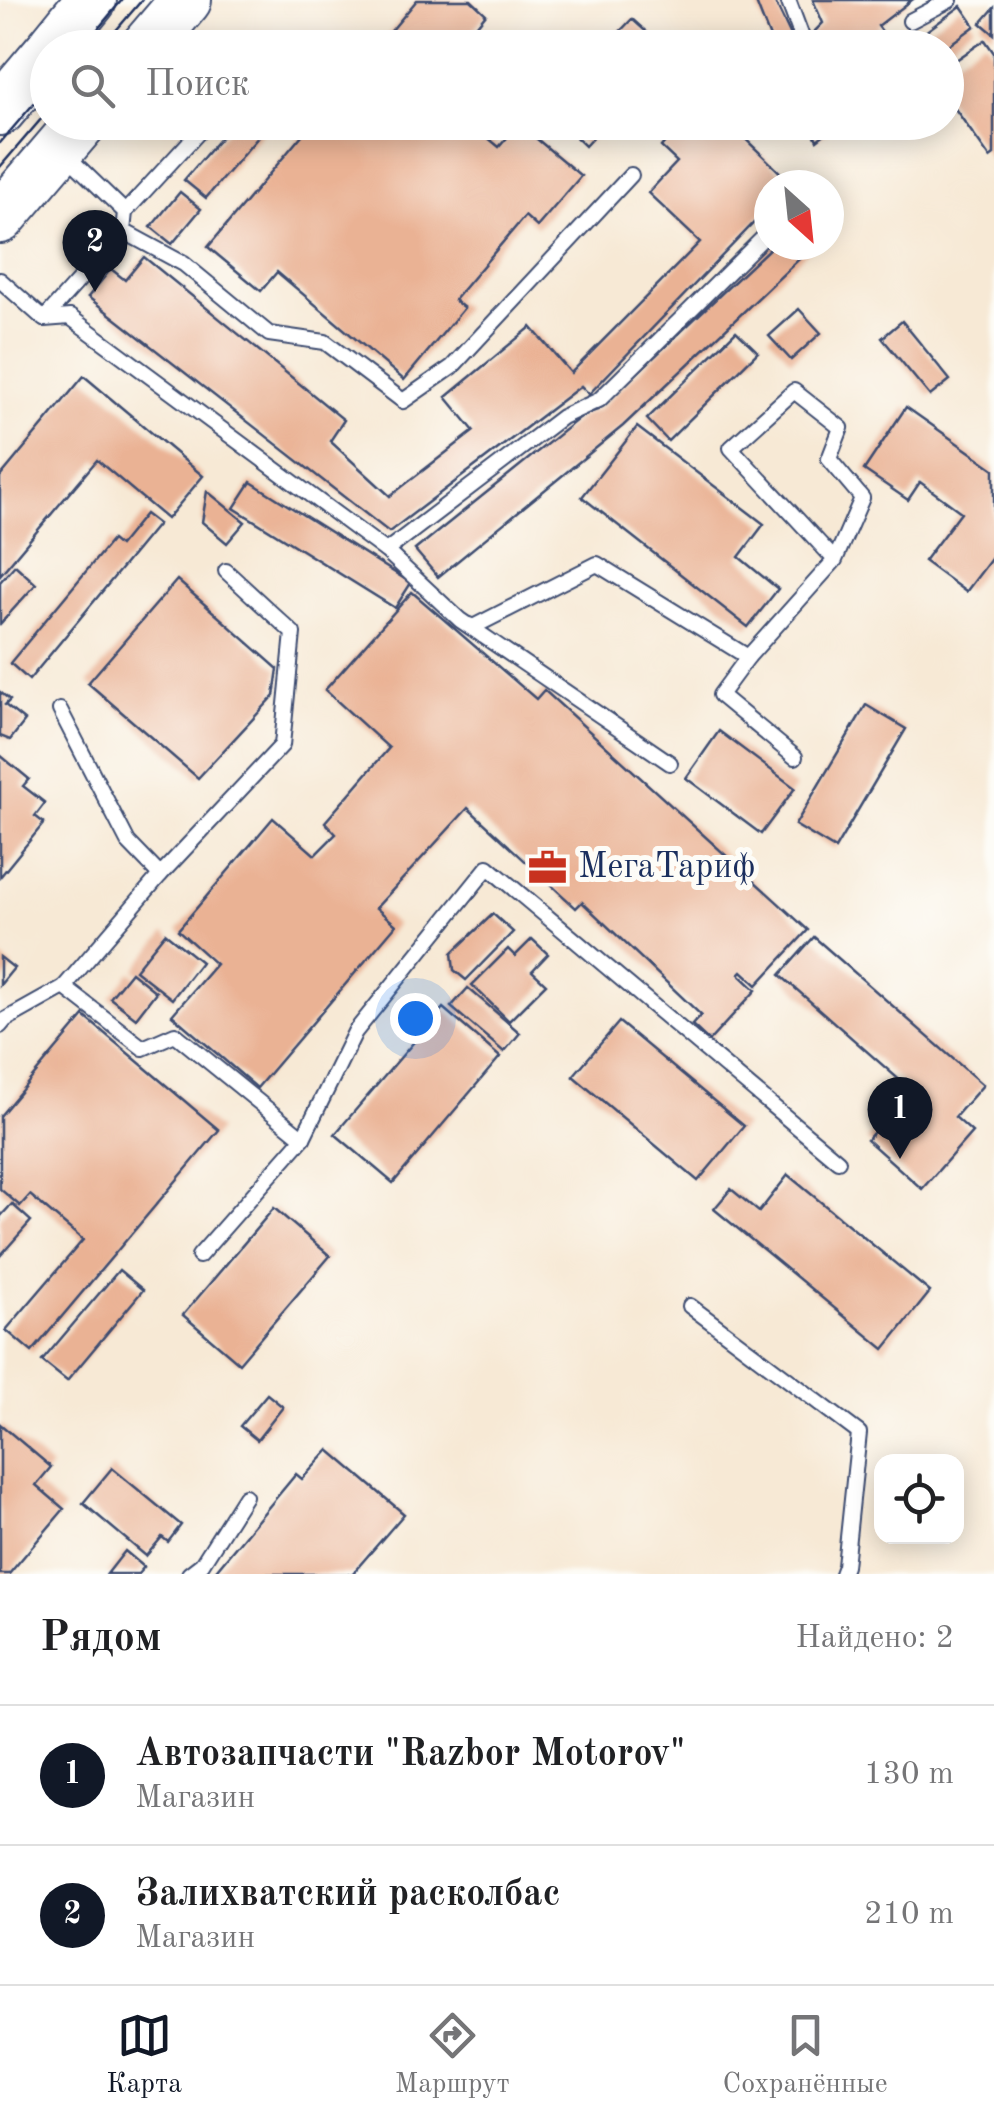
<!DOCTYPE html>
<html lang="ru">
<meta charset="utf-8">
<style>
body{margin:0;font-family:"Old Standard TT",serif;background:#f6f6f6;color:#202124}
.controls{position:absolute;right:30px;bottom:30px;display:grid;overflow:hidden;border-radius:20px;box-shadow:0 5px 25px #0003}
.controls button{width:90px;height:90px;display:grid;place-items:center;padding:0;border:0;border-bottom:2px solid #e0e0e0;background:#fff;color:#202124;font:50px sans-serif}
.compass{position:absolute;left:754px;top:170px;width:90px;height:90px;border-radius:50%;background:#fff;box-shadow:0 5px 25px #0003;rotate:153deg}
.you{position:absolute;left:415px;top:1018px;width:35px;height:35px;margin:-25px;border:8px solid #fff;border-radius:50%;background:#1a73e8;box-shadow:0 0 0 15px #1a73e833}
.badge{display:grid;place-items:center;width:65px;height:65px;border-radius:50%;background:#111827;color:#fff;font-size:32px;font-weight:700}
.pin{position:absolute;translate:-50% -82px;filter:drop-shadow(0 2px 5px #0008)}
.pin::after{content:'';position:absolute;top:52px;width:35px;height:30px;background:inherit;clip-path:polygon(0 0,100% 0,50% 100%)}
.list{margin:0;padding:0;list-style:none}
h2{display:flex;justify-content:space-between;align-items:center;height:130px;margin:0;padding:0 40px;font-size:42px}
h2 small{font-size:32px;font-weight:400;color:#757577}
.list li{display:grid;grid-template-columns:65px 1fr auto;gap:30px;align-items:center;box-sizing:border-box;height:140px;padding:0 40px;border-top:2px solid #e0e0e0}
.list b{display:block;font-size:38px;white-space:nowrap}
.list p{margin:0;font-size:32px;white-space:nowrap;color:#757577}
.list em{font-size:32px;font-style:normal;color:#757577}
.icon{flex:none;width:55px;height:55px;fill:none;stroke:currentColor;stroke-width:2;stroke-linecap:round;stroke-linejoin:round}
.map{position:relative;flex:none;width:994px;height:1574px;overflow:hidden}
.search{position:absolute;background:#fff;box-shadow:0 5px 25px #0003;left:30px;right:30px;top:30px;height:110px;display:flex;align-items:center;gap:25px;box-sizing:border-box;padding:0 35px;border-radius:55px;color:#757577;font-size:38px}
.sheet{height:410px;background:#fff}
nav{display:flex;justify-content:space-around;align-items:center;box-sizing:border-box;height:140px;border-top:2px solid #e0e0e0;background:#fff;font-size:28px;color:#757577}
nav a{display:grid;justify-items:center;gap:5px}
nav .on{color:#111827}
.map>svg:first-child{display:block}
.building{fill:#eab294}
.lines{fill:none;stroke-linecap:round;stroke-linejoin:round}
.lane-casing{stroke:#3c4b70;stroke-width:18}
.highway-casing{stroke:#3c4b70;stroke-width:54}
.lane{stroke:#fff;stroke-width:14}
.highway{stroke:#fff;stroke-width:50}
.tram{stroke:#1b2f5e;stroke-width:2.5}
.labels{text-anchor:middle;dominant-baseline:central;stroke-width:10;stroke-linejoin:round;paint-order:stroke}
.poi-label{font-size:35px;fill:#1b2f5e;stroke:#fdfcf7;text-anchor:start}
</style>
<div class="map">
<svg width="994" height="1574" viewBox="0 0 994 1574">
<rect width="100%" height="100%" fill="#fdfcf7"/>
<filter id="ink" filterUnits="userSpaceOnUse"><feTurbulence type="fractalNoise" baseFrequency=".01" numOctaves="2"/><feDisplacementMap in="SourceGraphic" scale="20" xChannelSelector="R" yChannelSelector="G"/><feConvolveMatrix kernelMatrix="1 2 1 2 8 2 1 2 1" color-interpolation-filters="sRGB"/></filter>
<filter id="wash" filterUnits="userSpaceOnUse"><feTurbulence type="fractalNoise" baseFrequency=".0048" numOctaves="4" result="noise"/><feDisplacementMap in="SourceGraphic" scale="40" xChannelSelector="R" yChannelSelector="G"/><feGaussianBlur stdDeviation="2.25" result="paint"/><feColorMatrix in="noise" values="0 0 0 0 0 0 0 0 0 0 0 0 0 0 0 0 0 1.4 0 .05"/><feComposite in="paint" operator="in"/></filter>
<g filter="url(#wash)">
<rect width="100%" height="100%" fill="#f7e9d5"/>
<g id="blocks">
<!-- building -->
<g class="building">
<polygon points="417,0 471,0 486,14 458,48 377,48"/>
<polygon points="755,0 774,0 797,48 774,48"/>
<polygon points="813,0 912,0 878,26 894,48 820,48 811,35 823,23"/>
<polygon points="961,6 975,26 945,48 903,48"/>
<polygon points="994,8 994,34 981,23"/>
<polygon points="632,19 651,36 640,48 621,48 612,40"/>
<polygon points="985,40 994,53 994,155 990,158 946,96 946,67"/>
<polygon points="234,122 271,122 206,198 184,180"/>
<polygon points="313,122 469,122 499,147 519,124 581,176 537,227 525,216 454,300 464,308 404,380 277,272 261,291 208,247"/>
<polygon points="560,122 607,122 585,146"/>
<polygon points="644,122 728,122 793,185 769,185 769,207 589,394 581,386 389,532 88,297 111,269 125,280 144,257 344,420 330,441 390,496 474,431 446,397 531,327 571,373 700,242 648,193 677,162 661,147 665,142"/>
<polygon points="809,122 840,122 817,140"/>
<polygon points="180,192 201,209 172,244 151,227"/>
<polygon points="773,245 814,245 623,426 438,577 415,550 583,415 598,410"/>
<polygon points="799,309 821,333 791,360 769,336"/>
<polygon points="902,321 950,380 930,396 882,338"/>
<polygon points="736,331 758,352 668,441 647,419"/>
<polygon points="84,376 203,476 167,519 97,460 0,575 0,477"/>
<polygon points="906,407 994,469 994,555 966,592 924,561 961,512 920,482 908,500 864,470"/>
<polygon points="637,427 764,524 739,557 778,589 748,627 582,497"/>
<polygon points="251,482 411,583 395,608 234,508"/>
<polygon points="207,491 245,522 227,543 202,522"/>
<polygon points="145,514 158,524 29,680 10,663 112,540 119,546"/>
<polygon points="15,565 36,584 0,624 0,582"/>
<polygon points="177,580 278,669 274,696 198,778 88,683"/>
<polygon points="412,592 536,699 544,690 808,930 757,985 742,971 739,974 756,990 709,1041 692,1025 701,1015 582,902 576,908 468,808 376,908 396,925 257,1088 172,1015 216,964 178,930 273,818 315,855 336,834 325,822 389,748 325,690"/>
<polygon points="0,692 10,700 5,705 25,721 10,740 0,736"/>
<polygon points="866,705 906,729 835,849 795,825"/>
<polygon points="719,731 795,788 761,834 686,778"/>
<polygon points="0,755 29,779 23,786 45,803 35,816 44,823 0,877"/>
<polygon points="493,914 513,932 466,980 454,970 452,953"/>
<polygon points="165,933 201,962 172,999 135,970"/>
<polygon points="814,937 983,1085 955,1117 972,1132 922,1189 867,1140 911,1090 780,975"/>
<polygon points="532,939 548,954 532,971 546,984 509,1021 472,985 508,949 515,956"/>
<polygon points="0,957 14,968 0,985"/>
<polygon points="131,972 156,992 136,1018 110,998"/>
<polygon points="468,988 520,1033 504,1052 451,1007"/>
<polygon points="443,1008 500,1057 393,1183 335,1134"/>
<polygon points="84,1016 219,1130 32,1352 6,1330 83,1240 30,1195 20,1206 0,1189 0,1116"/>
<polygon points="619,1022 744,1126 698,1181 573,1076"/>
<polygon points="788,1175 930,1292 884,1349 714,1209 731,1189 759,1212"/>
<polygon points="12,1204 31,1221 0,1256 0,1217"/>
<polygon points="274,1208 330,1256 239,1363 183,1315"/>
<polygon points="119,1270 143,1290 67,1381 42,1361"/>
<polygon points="267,1394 283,1407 257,1440 240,1426"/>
<polygon points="0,1424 51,1467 36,1485 64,1509 9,1574 0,1574"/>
<polygon points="329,1450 404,1514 352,1574 213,1574 296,1474 302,1479"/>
<polygon points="112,1468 181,1525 168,1542 162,1537 146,1556 83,1503"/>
<polygon points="125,1551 144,1567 138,1574 107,1574"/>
</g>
</g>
</g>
<g filter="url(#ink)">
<use href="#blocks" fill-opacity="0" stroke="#3c4b70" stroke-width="2.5"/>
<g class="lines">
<defs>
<g id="lane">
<polyline points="788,0 806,48"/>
<polyline points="910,21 950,0"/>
<polyline points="64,153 125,212 123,231 184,264 269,334 325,342 403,401 452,367 631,175"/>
<polyline points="125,212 208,122"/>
<polyline points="0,280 44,319 70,317 386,551 460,620 670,763"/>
<polyline points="44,319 123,231"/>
<polyline points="386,551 562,417 599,400 769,232"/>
<polyline points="469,625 473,627 597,564 748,657 720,695 795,757"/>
<polyline points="748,657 835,560 862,498 829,459 841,428 794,391 731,448 835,560"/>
<polyline points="60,710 128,842 160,875"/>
<polyline points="64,987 143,1048 175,1034 303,1138 355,1032 488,867 838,1161"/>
<polyline points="0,1026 5,1020 64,987 160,875 282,745 293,633 226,571"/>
<polyline points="199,1256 303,1138"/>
<polyline points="690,1306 859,1433 845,1566 842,1574"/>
<polyline points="189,1574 202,1564 245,1496"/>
</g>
<g id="highway">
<polyline points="52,48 91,0"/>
<polyline points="145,48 186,0"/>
<polyline points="0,110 48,53"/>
<polyline points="0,218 82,122"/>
</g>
</defs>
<!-- lane casing -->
<use href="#lane" class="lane-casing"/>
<!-- highway casing -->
<use href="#highway" class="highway-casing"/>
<!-- lane -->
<use href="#lane" class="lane"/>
<!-- highway -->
<use href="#highway" class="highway"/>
<!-- tram -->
<g class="tram">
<polyline points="82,48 122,0"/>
<polyline points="101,48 142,0"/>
<polyline points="0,143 48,87"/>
<polyline points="0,167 48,111"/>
</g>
</g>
</g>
<!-- icons -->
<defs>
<symbol id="office-bare" viewBox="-9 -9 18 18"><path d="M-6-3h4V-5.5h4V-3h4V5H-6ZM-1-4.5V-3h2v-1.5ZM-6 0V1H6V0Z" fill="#c8321e" stroke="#fdfcf7" stroke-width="2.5" paint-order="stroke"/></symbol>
</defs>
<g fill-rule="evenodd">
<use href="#office-bare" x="520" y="840" width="55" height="55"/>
</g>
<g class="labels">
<!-- poi labels -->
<g class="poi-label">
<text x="578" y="867">МегаТариф</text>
</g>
</g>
</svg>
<div class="controls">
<button><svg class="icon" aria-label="locate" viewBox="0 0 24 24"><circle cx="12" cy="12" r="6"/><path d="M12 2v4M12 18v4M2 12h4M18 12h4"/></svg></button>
</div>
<svg class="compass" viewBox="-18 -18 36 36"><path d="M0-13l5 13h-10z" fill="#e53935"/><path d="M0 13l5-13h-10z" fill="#757577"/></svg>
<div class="you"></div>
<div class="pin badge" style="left:900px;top:1159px">1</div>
<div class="pin badge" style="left:95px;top:292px">2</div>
<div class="search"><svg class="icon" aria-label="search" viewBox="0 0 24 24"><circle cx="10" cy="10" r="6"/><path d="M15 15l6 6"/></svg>Поиск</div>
</div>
<section class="sheet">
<h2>Рядом<small>Найдено: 2</small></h2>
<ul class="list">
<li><span class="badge">1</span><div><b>Автозапчасти &quot;Razbor Motorov&quot;</b><p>Магазин</p></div><em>130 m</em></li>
<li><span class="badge">2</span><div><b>Залихватский расколбас</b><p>Магазин</p></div><em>210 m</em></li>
</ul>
</section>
<nav>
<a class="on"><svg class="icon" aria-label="map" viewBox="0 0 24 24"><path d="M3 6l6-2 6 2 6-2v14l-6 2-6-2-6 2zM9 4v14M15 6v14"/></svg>Карта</a>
<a><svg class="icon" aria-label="directions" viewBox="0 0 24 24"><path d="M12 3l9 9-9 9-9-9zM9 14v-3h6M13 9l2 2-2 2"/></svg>Маршрут</a>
<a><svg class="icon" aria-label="saved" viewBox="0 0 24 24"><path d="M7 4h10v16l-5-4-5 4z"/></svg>Сохранённые</a>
</nav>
